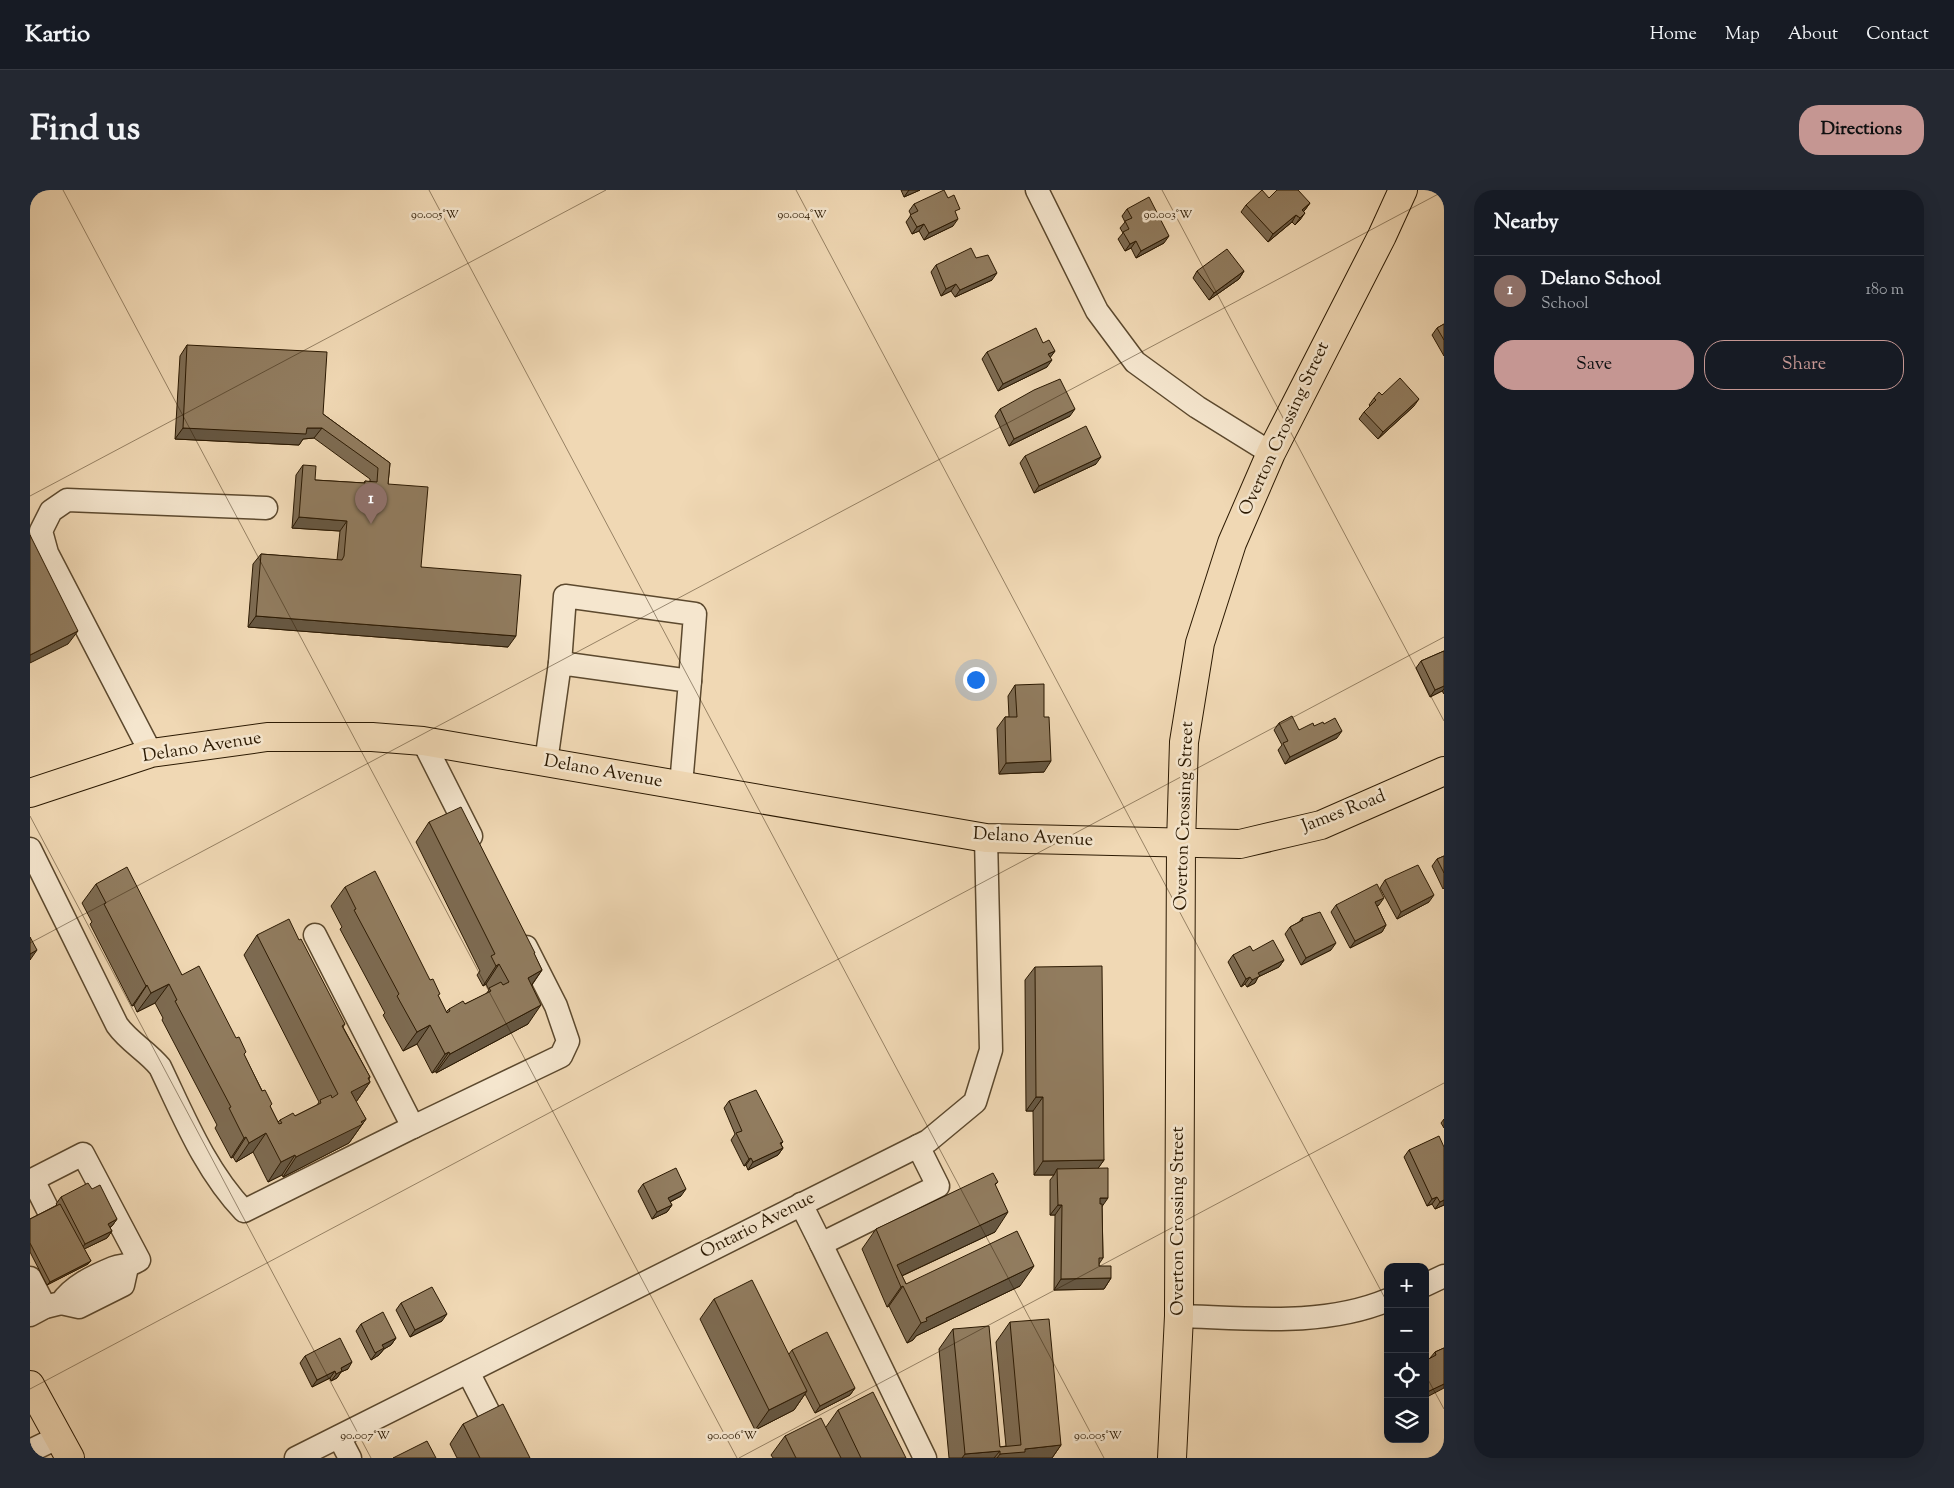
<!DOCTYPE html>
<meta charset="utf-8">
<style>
body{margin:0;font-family:"Sorts Mill Goudy",serif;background:#242831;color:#f1f3f6}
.controls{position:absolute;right:15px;bottom:15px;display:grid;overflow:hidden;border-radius:10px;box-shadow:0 5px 20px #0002}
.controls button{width:45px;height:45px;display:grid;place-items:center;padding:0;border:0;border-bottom:1px solid #363941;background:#171b24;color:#f1f3f6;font:25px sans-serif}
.you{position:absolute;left:945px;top:489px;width:18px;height:18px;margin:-12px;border:4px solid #fff;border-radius:50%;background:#1a73e8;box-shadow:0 0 0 8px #1a73e833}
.badge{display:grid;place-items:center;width:32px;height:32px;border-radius:50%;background:#c59692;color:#fff;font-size:16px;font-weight:700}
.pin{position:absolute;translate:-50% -41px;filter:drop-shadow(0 1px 2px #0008)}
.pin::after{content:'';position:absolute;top:26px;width:18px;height:15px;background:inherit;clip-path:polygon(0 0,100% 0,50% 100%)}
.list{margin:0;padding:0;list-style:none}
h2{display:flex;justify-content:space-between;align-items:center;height:65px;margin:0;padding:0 20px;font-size:21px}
h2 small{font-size:16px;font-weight:400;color:#9ea1a6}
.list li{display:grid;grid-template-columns:32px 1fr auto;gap:15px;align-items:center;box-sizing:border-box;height:70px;padding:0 20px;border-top:1px solid #363941}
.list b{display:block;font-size:19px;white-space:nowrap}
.list p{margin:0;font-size:16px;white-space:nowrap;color:#9ea1a6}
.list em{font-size:16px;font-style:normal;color:#9ea1a6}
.actions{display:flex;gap:10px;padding:15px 20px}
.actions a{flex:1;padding:11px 0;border:1px solid #c59692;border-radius:20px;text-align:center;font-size:18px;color:#c59692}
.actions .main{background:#c59692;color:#111}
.icon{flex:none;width:28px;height:28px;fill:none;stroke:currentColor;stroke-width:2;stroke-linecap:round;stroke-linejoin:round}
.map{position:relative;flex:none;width:1414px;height:1268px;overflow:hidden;border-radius:20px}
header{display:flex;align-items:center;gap:30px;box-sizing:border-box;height:70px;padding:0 25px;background:#171b24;border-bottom:1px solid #363941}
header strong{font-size:24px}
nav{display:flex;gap:28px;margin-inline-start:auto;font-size:18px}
.intro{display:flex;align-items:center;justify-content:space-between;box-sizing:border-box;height:120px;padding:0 30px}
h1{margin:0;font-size:35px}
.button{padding:12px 22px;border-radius:20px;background:#c59692;color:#111;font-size:18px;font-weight:700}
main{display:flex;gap:30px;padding:0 30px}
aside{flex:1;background:#171b24;border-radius:20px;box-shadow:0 5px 20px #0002}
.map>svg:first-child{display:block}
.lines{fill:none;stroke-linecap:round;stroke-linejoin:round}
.minor-casing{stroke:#5c492e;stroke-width:25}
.major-casing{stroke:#2b1902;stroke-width:30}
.minor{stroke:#f5e6ce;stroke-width:22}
.major{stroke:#f0d8b4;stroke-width:28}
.wall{fill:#7d6b52;stroke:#2b1902}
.shaded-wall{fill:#665742;stroke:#2b1902}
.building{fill:#917c5f;stroke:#2b1902}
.ticks{fill:none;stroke:#2b1902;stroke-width:1;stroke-opacity:0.45}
.labels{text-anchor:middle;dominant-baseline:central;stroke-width:5;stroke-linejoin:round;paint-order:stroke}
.street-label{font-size:18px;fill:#2b1902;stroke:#f5e6ce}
.ticks-label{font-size:12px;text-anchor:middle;fill:#2b1902;stroke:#f5e6ce;stroke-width:5;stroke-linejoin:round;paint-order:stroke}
</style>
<header>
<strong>Kartio</strong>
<nav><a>Home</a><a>Map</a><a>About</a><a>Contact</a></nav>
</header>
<div class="intro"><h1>Find us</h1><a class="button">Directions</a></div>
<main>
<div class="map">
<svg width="1414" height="1268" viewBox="0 0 1414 1268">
<rect width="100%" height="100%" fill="#f0d8b4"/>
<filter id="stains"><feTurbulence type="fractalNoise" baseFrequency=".004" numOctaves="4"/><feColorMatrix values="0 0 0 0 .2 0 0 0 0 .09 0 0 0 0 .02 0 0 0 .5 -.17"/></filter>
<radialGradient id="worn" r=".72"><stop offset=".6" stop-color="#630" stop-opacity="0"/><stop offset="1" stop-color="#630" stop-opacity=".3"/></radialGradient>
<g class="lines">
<defs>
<g id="minor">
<polyline points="1007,0 1067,121 1105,172 1167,217 1241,263"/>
<polyline points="530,473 535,406 665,424 660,491"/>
<polyline points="393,551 441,646"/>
<polyline points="121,563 17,363 11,341 21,321 37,310 236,318"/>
<polyline points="516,572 530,473 660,491 651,595"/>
<path d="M0,659L87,835C99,852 117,861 130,877C154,927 175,980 214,1021L383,937"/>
<polyline points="285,745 383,937 531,866 538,851 526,816 496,757"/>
<polyline points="3,990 19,1022"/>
<path d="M0,991L53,964L109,1070C96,1078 93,1074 83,1078C64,1086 42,1096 31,1113L15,1117L0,1125"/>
<polyline points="771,1014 791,1054 908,996 888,956"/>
<polyline points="791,1054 895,1268"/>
<polyline points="0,1088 15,1117"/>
<polyline points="1395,1095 1414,1086"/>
<polyline points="31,1113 49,1117 93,1095 97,1077"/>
<path d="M1149,1126C1218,1128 1293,1137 1358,1110"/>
<polyline points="438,1182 482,1268"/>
<polyline points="309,1247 320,1268"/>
<polyline points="0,1261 29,1247"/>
<polyline points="266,1268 898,951 945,912 961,860 956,648"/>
</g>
<g id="major">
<polyline points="0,603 121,563 237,547 342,547 393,551 956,648 1210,654 1291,635 1414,581"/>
<polyline points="0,1195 40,1268"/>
<polyline points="1142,1268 1149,1126 1151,654 1154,552 1170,453 1202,353 1241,263 1352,46 1373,0"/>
</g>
</defs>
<!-- minor casing -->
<use href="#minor" class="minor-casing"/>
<!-- major casing -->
<use href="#major" class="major-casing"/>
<!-- minor -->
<use href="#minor" class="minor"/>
<!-- major -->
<use href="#major" class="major"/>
</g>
<!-- wall -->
<g class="wall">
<polygon points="871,0 890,0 874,7"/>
<polygon points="1239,8 1280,13 1274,21 1270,30 1265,35 1262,32 1238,52 1211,22 1216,15"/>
<polygon points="884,14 926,24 923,36 894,50 889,41 882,44 876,32 881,25 879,21"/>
<polygon points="1097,19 1134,53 1106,68 1101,58 1095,61 1088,49 1093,43 1090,38 1095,32 1092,26"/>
<polygon points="906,75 962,90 925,107 921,101 911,106 901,82"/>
<polygon points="1167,81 1214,81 1209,89 1179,110 1163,88"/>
<polygon points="1414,134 1414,166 1402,145 1407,138"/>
<polygon points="1013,153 1025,161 1020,167 1017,177 968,201 952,169 957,162"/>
<polygon points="157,155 293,224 360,273 358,294 391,377 478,457 218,437 223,374 231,364 307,370 310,341 262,338 266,285 273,275 285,290 334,293 335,291 340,292 340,289 284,248 273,249 269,255 145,249 150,166"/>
<polygon points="1352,205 1384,216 1348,249 1329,229 1334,222 1340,216 1339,215 1344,208"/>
<polygon points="970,219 1040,226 979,256 965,226"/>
<polygon points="995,266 1066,274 1004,303 990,273"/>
<polygon points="1414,461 1414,504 1412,501 1400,507 1386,478 1391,471"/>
<polygon points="985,495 1014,582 969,584 967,538 975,527 979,527 978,506"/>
<polygon points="1249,533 1269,540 1294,534 1307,548 1255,574 1248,560 1252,555 1244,540"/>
<polygon points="399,632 504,764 512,780 502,795 498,834 406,883 406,881 402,883 387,854 373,861 353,825 355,823 310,739 312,737 301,716 315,697 408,806 416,822 419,819 435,814 456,804 459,800 456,794 453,796 447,785 450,781 386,652"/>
<polygon points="1414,666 1414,698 1413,699 1402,676 1407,669"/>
<polygon points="1355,690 1399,712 1367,729 1350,698"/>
<polygon points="66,694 152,785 214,865 248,932 250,930 265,926 287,915 289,912 214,765 227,745 315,834 313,837 340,887 339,889 340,892 326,912 336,929 319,953 253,987 252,985 238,992 223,962 206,972 203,967 201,968 185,938 187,935 132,830 133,828 125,813 107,822 104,815 102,816 60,734 62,732 52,713"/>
<polygon points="1306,715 1349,715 1347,716 1356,735 1352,742 1320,758 1301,722"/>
<polygon points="1272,728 1301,760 1271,775 1255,744 1260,737 1269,732"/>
<polygon points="1223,761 1254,770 1249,777 1228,787 1225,793 1217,797 1215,794 1211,797 1198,772 1203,765"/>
<polygon points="1005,777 1074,970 1068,978 1072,1016 1073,1068 1069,1074 1069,1076 1081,1088 1074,1099 1024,1100 1025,1025 1020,1025 1020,990 1024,985 1004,985 1003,921 996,921 995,790"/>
<polygon points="699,911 753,952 751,954 753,958 748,965 718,980 716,975 714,976 701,950 705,944 694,918"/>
<polygon points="1414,929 1414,938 1411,933"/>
<polygon points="1414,957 1414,1015 1405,1019 1402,1014 1397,1016 1374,967 1379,960"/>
<polygon points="968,992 965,995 965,1042 872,1086 876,1094 990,1096 886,1146 883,1150 877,1153 859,1116 857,1117 832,1059 846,1039"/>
<polygon points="613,994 651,1006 640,1012 642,1015 637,1022 622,1029 608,1001"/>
<polygon points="62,999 87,1029 82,1036 80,1038 82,1041 77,1048 54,1059 61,1071 58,1074 17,1095 0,1062 0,1029 27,1015 26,1014 31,1007"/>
<polygon points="684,1109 759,1164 762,1160 825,1198 820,1205 785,1223 775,1204 764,1220 725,1240 670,1129"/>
<polygon points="371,1113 412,1131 380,1147 366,1120"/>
<polygon points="980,1132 1031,1255 1022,1268 919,1268 909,1159 923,1139 970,1257 976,1256 966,1152"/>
<polygon points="331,1134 366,1148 361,1155 354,1159 349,1165 341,1170 326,1141"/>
<polygon points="1414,1158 1414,1198 1400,1168 1405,1162"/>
<polygon points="275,1166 318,1179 311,1182 307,1188 301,1191 300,1188 282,1197 270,1173"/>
<polygon points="808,1220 876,1268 743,1268 741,1265 755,1246 796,1237"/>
<polygon points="433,1234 500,1268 427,1268 420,1254"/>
</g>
<!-- shaded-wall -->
<g class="shaded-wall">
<polygon points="879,0 890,0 874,7"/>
<polygon points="1280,13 1275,20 1267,27 1272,20"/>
<polygon points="1275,23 1270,30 1265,35 1270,28"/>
<polygon points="1266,25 1262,32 1238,52 1243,44"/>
<polygon points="928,29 923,36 894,50 899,43"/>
<polygon points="894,34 889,41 882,44 887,37"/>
<polygon points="1139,46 1134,53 1106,68 1111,61"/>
<polygon points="1106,51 1101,58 1095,61 1100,54"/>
<polygon points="1214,81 1209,89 1179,110 1184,103"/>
<polygon points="967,83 962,90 925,107 930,100"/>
<polygon points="926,94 921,101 911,106 916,99"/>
<polygon points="1025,161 1020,168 1018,164"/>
<polygon points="1022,170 1017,177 968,201 973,194"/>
<polygon points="1389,209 1384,216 1348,249 1353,242"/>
<polygon points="1045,219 1040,226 979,256 984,249"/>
<polygon points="153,238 292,238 284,248 273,249 269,255 145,249"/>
<polygon points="1071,267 1066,274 1004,303 1009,296"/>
<polygon points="269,327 317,331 310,341 262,338"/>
<polygon points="226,426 486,446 478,457 218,437"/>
<polygon points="48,441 38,454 0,473 0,465"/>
<polygon points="1414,496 1414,499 1412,501 1400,507 1405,500"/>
<polygon points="1312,541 1307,548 1255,574 1260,567"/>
<polygon points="1021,571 1014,582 969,584 976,573"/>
<polygon points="1404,705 1399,712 1367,729 1371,722"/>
<polygon points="1354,708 1349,715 1340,719 1345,712"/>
<polygon points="1356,735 1352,742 1320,758 1325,751"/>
<polygon points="1306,753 1301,760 1271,775 1276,768"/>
<polygon points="7,760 0,770 0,764"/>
<polygon points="1254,770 1249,777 1228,787 1225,793 1217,797 1228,783"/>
<polygon points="469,774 456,794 453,796 466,776"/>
<polygon points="512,780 498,800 498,788"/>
<polygon points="1220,787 1215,794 1211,797 1216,789"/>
<polygon points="139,794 125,813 107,822 121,803"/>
<polygon points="117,795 104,815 102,816 116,796"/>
<polygon points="511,815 498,834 406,883 420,864"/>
<polygon points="400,835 387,854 373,861 387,842"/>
<polygon points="419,862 406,881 402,883 415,864"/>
<polygon points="340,887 334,895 340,892 326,912 321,902"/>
<polygon points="1006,907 1013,907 1003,921 996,921"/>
<polygon points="336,929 319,953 253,987 266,967"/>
<polygon points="236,943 223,962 206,972 219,953"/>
<polygon points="216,947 203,967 201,968 214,948"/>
<polygon points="753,958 748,965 718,980 723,972"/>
<polygon points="265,965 252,985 238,992 251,972"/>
<polygon points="721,968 716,975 714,976 719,969"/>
<polygon points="1074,970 1064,984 1027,979 1024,985 1004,985 1013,971"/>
<polygon points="656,999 651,1006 633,1015 638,1008"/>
<polygon points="1407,1007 1402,1014 1397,1016 1402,1009"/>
<polygon points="1070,1008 1078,1008 1071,1018 1062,1018"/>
<polygon points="1414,1010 1414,1015 1405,1019 1410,1012"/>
<polygon points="642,1015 637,1022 622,1029 627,1022"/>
<polygon points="1028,1015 1032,1015 1025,1025 1020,1025"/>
<polygon points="978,1022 965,1042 867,1088 867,1075"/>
<polygon points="87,1029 82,1036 73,1041 78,1034"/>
<polygon points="82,1041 77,1048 50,1061 55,1054"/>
<polygon points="61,1071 58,1074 17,1095 20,1092"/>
<polygon points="1004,1076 990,1096 886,1146 883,1150 877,1153 891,1133 896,1128"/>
<polygon points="1081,1088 1074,1099 1024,1100 1031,1089"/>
<polygon points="873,1096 859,1116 857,1117 871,1097"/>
<polygon points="417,1124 412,1131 380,1147 385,1140"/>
<polygon points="366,1148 361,1155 354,1159 349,1165 341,1170 352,1155"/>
<polygon points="322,1172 318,1179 311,1182 307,1188 301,1191 311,1178"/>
<polygon points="305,1181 300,1188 282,1197 287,1190"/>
<polygon points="1414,1194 1414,1198 1395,1208 1395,1203"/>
<polygon points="825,1198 820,1205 785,1223 790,1216"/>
<polygon points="777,1201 764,1220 725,1240 739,1220"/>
<polygon points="1031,1255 1022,1268 967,1268 970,1264 995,1259"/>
<polygon points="970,1261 964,1268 932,1268 935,1264"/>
</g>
<!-- building -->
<g class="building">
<polygon points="914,0 918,8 924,5 930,19 925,21 928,29 899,43 894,34 887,37 880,25 888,21 884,14"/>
<polygon points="1232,0 1239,8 1247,0 1268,0 1280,13 1272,20 1275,23 1270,28 1266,25 1243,44 1216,15"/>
<polygon points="1119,7 1139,46 1111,61 1106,51 1100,54 1093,42 1099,39 1095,31 1102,28 1097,19"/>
<polygon points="941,58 946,68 958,65 967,83 930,100 926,94 916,99 906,75"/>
<polygon points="1197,59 1214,81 1184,103 1167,81"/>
<polygon points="1414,134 1414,150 1407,138"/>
<polygon points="1006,138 1013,153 1019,150 1025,161 1018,164 1022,170 973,194 957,162"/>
<polygon points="157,155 297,162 293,224 360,273 358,294 398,297 391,377 491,385 486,446 226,426 231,364 312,370 314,366 317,331 269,327 273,275 286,276 285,290 335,293 335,291 347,292 348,278 292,238 277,238 276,244 153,238"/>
<polygon points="1370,188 1389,209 1353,242 1334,222 1346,210 1344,208 1349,202 1352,205"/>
<polygon points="1030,189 1045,219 984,249 970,219 1004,200"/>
<polygon points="1056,236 1071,267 1009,296 995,266"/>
<polygon points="0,345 48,441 0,465"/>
<polygon points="1414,461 1414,496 1405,500 1391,471"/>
<polygon points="1014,494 1014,527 1019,527 1021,571 976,573 975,527 987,527 985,495"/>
<polygon points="1262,526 1269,540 1283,533 1284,536 1293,532 1294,534 1305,528 1312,541 1260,567 1253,553 1258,551 1249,533"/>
<polygon points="431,617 505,763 504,763 512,780 498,788 511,815 420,864 419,862 415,864 400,835 387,842 367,806 369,804 324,720 326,719 315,697 345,681 400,790 403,789 410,804 408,805 417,823 420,821 419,819 433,811 435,814 461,801 459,798 471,792 473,795 479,792 469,774 466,776 461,766 465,764 399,632"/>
<polygon points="1414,666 1414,683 1407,669"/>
<polygon points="1388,675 1404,705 1371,722 1355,690"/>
<polygon points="97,677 152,785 169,776 206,848 209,847 216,862 214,864 232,901 235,900 242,914 240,916 249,934 252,933 250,930 263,923 265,926 291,913 290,910 301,905 302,908 308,904 227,745 259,729 269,750 271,749 315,834 312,836 340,887 338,888 340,892 321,902 336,929 331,932 333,934 266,967 265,965 251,972 236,943 219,953 216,947 214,948 199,918 201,917 145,811 147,810 139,794 121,803 117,795 116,796 74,714 76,713 66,694"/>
<polygon points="1347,694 1354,708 1345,712 1356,735 1325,751 1306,715"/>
<polygon points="1290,722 1306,753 1276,768 1260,737 1273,730 1272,728"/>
<polygon points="0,747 7,760 0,764"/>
<polygon points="1243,750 1254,770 1228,783 1230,786 1222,790 1220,787 1216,789 1203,765 1220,756 1223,761"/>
<polygon points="1072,776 1074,970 1013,971 1013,907 1006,907 1005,777"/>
<polygon points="726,900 753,952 750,953 753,958 723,972 721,968 719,969 706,943 712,941 699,911"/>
<polygon points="1409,946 1414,957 1414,1010 1410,1012 1407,1007 1402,1009 1379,960"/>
<polygon points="646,978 656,999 638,1008 642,1015 627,1022 613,994"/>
<polygon points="1078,978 1078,1008 1070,1008 1070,1014 1072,1014 1073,1068 1069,1068 1069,1076 1081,1076 1081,1088 1031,1089 1032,1015 1028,1015 1027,979"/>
<polygon points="963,983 968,992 965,994 978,1022 867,1075 876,1094 987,1041 1004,1076 896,1128 897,1131 891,1133 873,1096 871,1097 846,1039"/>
<polygon points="58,993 62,999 70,995 87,1029 78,1034 82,1041 55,1054 31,1007"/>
<polygon points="30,1014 61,1071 20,1092 0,1053 0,1029"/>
<polygon points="722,1090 777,1201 739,1220 684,1109"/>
<polygon points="402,1097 417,1124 385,1140 371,1113"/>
<polygon points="353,1122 366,1148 352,1155 354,1158 345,1163 331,1134"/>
<polygon points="1019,1129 1031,1255 995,1259 995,1262 970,1264 970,1261 935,1264 923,1139 959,1136 970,1257 991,1255 980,1132"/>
<polygon points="797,1142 825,1198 790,1216 762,1160"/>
<polygon points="310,1148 322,1172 311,1178 312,1181 306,1184 305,1181 287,1190 275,1166"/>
<polygon points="1414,1158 1414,1194 1395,1203 1395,1171 1406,1165 1405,1162"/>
<polygon points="843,1202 876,1268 831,1268 808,1220"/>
<polygon points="473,1214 500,1268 450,1268 433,1234"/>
<polygon points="791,1228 811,1268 766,1268 755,1246"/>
<polygon points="397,1251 406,1268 363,1268"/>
</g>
<!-- ticks -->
<path class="ticks" d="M33,0L707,1268M399,0L1074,1268M766,0L1358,1114M1132,0L1414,531M0,306L576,0M0,626L341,1268M0,753L1414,1M1395,1184L1414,1219M0,1199L1414,447M709,1268L1414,893"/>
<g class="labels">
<!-- street labels -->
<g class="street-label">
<text transform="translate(1255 239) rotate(-65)">Overton Crossing Street</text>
<text transform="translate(172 558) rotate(-9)">Delano Avenue</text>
<text transform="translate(573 582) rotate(10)">Delano Avenue</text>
<text transform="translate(1314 622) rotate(-21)">James Road</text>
<text transform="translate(1155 626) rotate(-88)">Overton Crossing Street</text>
<text transform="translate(1003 648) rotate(3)">Delano Avenue</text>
<text transform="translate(1149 1031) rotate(-90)">Overton Crossing Street</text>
<text transform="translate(728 1036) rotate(-27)">Ontario Avenue</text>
</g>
</g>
<g class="ticks-label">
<text x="405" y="28">90.005°W</text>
<text x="772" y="28">90.004°W</text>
<text x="1138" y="28">90.003°W</text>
<text x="335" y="1249">90.007°W</text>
<text x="702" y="1249">90.006°W</text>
<text x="1068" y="1249">90.005°W</text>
</g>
<rect width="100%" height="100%" filter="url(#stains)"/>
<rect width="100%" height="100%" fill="url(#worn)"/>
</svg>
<div class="controls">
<button>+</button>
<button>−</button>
<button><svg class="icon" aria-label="locate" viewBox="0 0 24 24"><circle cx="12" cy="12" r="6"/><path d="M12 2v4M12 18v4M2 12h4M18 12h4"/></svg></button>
<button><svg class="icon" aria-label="layers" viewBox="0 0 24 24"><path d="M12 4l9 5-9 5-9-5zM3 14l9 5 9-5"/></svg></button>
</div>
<div class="you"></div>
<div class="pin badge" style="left:341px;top:334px;background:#8d6e63">1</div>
</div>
<aside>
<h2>Nearby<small></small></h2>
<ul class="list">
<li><span class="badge" style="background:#8d6e63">1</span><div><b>Delano School</b><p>School</p></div><em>180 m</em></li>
</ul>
<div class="actions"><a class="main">Save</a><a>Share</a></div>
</aside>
</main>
